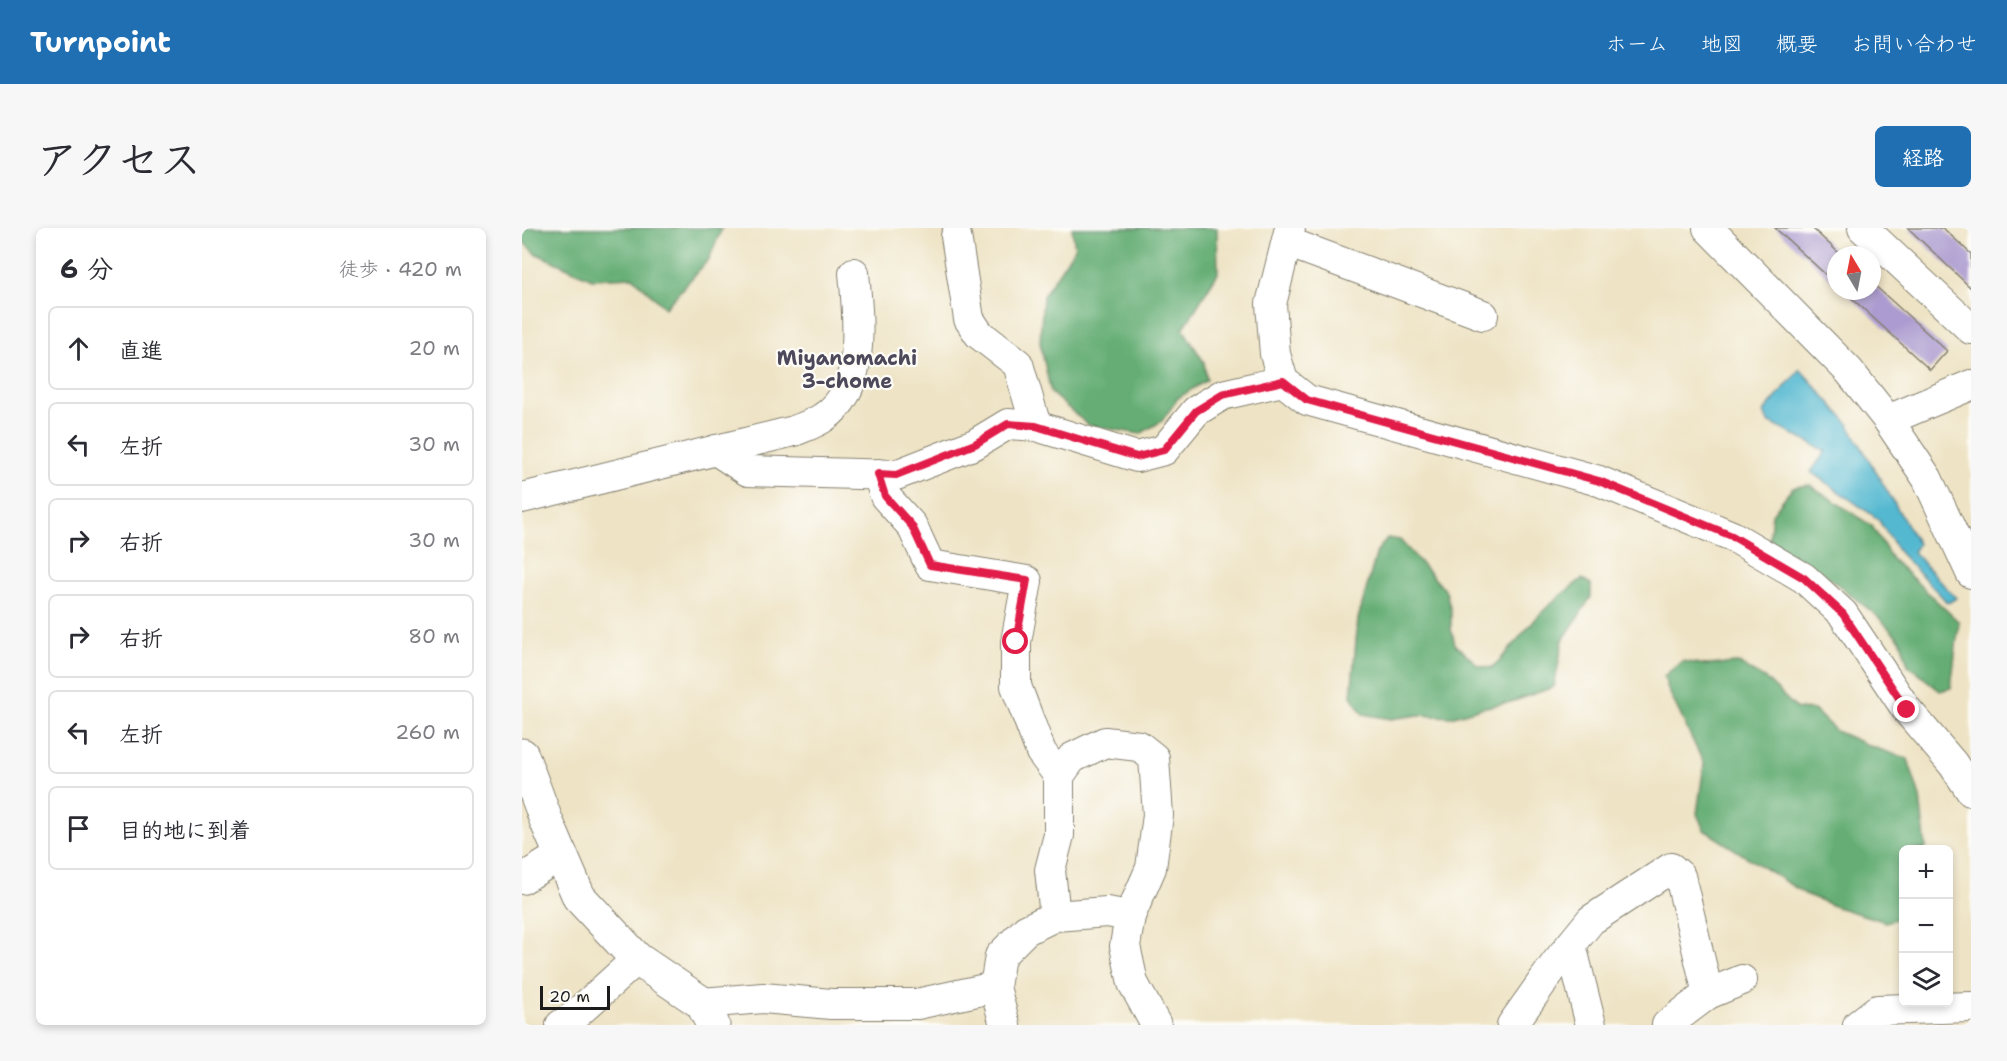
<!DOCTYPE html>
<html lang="ja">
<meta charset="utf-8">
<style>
body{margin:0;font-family:"Shantell Sans","Klee One",sans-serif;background:#f7f7f7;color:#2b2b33}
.controls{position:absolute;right:18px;bottom:18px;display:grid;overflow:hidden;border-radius:9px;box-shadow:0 3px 9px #0003}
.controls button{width:54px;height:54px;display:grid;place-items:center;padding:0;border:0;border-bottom:2px solid #e1e1e2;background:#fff;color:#2b2b33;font:30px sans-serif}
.compass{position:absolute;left:1305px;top:18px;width:54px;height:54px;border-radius:50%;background:#fff;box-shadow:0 3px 9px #0003;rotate:350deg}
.scale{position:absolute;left:18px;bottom:15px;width:70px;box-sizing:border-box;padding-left:6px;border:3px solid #1c1c1c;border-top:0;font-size:16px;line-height:21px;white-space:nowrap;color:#1c1c1c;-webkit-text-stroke:4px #fdfcf7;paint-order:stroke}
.stop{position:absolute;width:18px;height:18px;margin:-14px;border:4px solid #e11d48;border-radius:50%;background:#fff}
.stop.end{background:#e11d48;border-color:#fff;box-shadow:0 2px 6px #0008}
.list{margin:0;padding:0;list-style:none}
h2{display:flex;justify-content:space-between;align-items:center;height:78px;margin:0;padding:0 24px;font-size:26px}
h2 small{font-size:20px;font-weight:400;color:#7c7c81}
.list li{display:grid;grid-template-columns:39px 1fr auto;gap:18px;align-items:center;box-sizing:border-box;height:84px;margin:0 12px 12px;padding:0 12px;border:2px solid #e1e1e2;border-radius:9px}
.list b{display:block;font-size:22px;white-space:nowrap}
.list em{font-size:20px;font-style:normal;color:#7c7c81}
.icon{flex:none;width:33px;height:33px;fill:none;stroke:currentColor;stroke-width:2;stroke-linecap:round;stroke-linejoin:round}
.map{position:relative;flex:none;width:1449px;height:797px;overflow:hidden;border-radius:9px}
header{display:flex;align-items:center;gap:36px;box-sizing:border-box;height:84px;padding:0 30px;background:#1f6fb2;color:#fff}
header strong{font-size:28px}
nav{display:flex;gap:33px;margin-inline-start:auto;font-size:21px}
.intro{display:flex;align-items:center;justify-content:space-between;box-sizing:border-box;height:144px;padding:0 36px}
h1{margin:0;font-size:42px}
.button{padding:15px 27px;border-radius:9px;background:#1f6fb2;color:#fff;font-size:21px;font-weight:700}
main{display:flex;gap:36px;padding:0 36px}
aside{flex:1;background:#fff;border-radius:9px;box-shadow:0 3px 9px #0003}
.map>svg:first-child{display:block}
.forest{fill:#65ad74;stroke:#406448;stroke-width:1.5}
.water{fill:#52b8d0;stroke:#376a76;stroke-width:1.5}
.building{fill:#ac9bd0}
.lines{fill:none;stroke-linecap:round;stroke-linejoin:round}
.minor-casing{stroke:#858070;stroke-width:32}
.major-casing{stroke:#858070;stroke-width:35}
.minor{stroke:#fff;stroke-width:30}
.major{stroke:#fff;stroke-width:33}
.route{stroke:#e11d48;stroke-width:8}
.labels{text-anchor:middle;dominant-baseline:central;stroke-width:4.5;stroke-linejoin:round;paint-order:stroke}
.neighbourhood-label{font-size:20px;font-weight:bold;fill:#4e485b;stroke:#fdfcf7}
</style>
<header>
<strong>Turnpoint</strong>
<nav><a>ホーム</a><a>地図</a><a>概要</a><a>お問い合わせ</a></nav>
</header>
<div class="intro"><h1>アクセス</h1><a class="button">経路</a></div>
<main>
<aside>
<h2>6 分<small>徒歩 · 420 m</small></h2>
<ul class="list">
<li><svg class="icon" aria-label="ahead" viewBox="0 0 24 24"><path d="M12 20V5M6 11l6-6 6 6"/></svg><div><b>直進</b></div><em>20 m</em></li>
<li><svg class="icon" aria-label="left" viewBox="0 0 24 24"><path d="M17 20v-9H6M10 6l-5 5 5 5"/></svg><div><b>左折</b></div><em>30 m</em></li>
<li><svg class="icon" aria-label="right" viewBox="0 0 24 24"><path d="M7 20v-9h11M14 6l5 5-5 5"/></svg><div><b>右折</b></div><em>30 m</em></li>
<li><svg class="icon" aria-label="right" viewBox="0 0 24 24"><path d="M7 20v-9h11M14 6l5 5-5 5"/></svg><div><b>右折</b></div><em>80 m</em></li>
<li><svg class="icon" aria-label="left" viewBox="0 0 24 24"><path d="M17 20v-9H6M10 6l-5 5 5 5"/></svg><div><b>左折</b></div><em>260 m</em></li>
<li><svg class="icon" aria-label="arrive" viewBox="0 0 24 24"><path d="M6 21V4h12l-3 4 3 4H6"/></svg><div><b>目的地に到着</b></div></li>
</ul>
</aside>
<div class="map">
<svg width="1449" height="797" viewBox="0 0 1449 797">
<rect width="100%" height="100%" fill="#fdfcf7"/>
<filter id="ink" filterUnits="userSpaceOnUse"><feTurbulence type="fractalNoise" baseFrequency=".0167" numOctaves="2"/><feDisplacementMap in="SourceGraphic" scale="12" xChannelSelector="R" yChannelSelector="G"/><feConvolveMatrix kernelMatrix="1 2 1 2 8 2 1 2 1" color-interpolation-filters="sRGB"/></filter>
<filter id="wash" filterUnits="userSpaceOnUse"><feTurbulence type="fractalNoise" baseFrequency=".008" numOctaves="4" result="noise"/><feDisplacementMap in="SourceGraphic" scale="24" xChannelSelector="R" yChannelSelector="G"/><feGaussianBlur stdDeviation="1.35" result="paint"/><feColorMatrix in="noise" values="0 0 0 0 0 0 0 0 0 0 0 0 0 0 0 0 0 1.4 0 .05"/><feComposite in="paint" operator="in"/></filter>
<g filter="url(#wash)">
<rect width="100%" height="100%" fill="#eee3c5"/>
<!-- forest -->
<g class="forest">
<polygon points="0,0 200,0 187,31 143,80 111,49 70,51 13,25 0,13"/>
<polygon points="550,0 695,0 696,45 661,101 682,134 685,152 656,170 640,193 618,206 566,197 529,165 518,115 521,68 553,20"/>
<polygon points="1288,257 1350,298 1370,331 1437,394 1429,460 1418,463 1386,437 1379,413 1355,388 1305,348 1247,314 1250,286 1271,259"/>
<path d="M865,310L878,312L924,363L929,383V401L933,416L956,437L969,440C985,427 996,410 1010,395C1024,378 1042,364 1060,351L1069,356V369L1041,412L1032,459L989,474L959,480L929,489L897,487L869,491L841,486L829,468L836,391L855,323Z"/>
<polygon points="1160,433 1185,437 1216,435 1244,451 1275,481 1292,482 1314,503 1348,518 1386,531 1398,569 1404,621 1382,622 1381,689 1364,694 1314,679 1283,666 1182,602 1175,586 1182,536 1145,459 1142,448"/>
</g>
<!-- water -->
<polygon class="water" points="1278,141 1325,194 1396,316 1391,324 1434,370 1426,375 1377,324 1356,291 1289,244 1304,223 1246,194 1242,184"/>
<g id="blocks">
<!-- building -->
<g class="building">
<polygon points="1253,0 1290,0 1319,27 1314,27 1314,56"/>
<polygon points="1386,0 1421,0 1449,26 1449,60"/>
<polygon points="1350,55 1425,123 1408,142 1322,63 1350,63"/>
</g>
</g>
</g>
<g filter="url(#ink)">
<use href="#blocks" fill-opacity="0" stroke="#858070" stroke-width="1.5"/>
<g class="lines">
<defs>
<g id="minor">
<polyline points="768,0 749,76 753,126 761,153 785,172 1077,253 1210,308 1282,350 1321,386 1385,482 1431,536 1449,563"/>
<polyline points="1186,0 1327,143 1366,192 1405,250 1449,345"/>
<polyline points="1341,0 1449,101"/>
<polyline points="434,8 447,91 457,106 496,136 514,198"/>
<polyline points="765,14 961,87"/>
<polyline points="1366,192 1449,157"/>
<polyline points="194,222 226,243 374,247 453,216 486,196 514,198 615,229 642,222 674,183 700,167 761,153"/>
<polyline points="356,246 363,268 390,298 408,337 505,353 494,414 494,458 519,524 537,548"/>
<path d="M0,270L272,203C282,199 294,195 302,189C345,161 336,89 332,45"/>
<polyline points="0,651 39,627"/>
<polyline points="533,688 528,642 537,607 537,548 550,530 583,514 617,518 632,530 636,587 629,640 608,688 603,718 611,755 634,797"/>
<polyline points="1049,717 1069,797"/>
<polyline points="180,775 241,770 309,776 395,776 473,759"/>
<polyline points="39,797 51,789 115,731"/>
<polyline points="483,797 473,759 478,728 504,702 533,688 585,684 608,688"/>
<polyline points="990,797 1034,735 1069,692 1149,640 1158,648 1186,766"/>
<polyline points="1145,797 1186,766 1220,752"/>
<polyline points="1336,797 1355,782 1449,779"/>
</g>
<polyline id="major" points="0,527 24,592 57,669 115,731 180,775 191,797"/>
</defs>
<!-- minor casing -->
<use href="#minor" class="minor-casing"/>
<!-- major casing -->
<use href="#major" class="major-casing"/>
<!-- minor -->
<use href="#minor" class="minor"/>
<!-- major -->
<use href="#major" class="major"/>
</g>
</g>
<g class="lines" filter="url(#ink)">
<!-- route -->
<polyline class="route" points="494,414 505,352 408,337 390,298 363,268 356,246 374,247 453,216 486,196 514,198 615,229 642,222 674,183 700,167 761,153 785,172 1077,253 1210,308 1282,350 1321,386 1385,482"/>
</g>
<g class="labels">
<!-- neighbourhood labels -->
<g class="neighbourhood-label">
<text x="325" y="130">Miyanomachi<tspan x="325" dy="23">3-chome</tspan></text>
</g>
</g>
</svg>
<div class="controls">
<button>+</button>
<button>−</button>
<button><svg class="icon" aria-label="layers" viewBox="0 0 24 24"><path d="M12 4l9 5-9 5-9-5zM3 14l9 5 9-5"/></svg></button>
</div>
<svg class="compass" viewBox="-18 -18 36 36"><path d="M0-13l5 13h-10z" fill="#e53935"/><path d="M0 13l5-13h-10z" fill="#7c7c81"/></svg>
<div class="scale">20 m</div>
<div class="stop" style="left:494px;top:414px"></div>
<div class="stop end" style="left:1385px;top:482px"></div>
</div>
</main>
